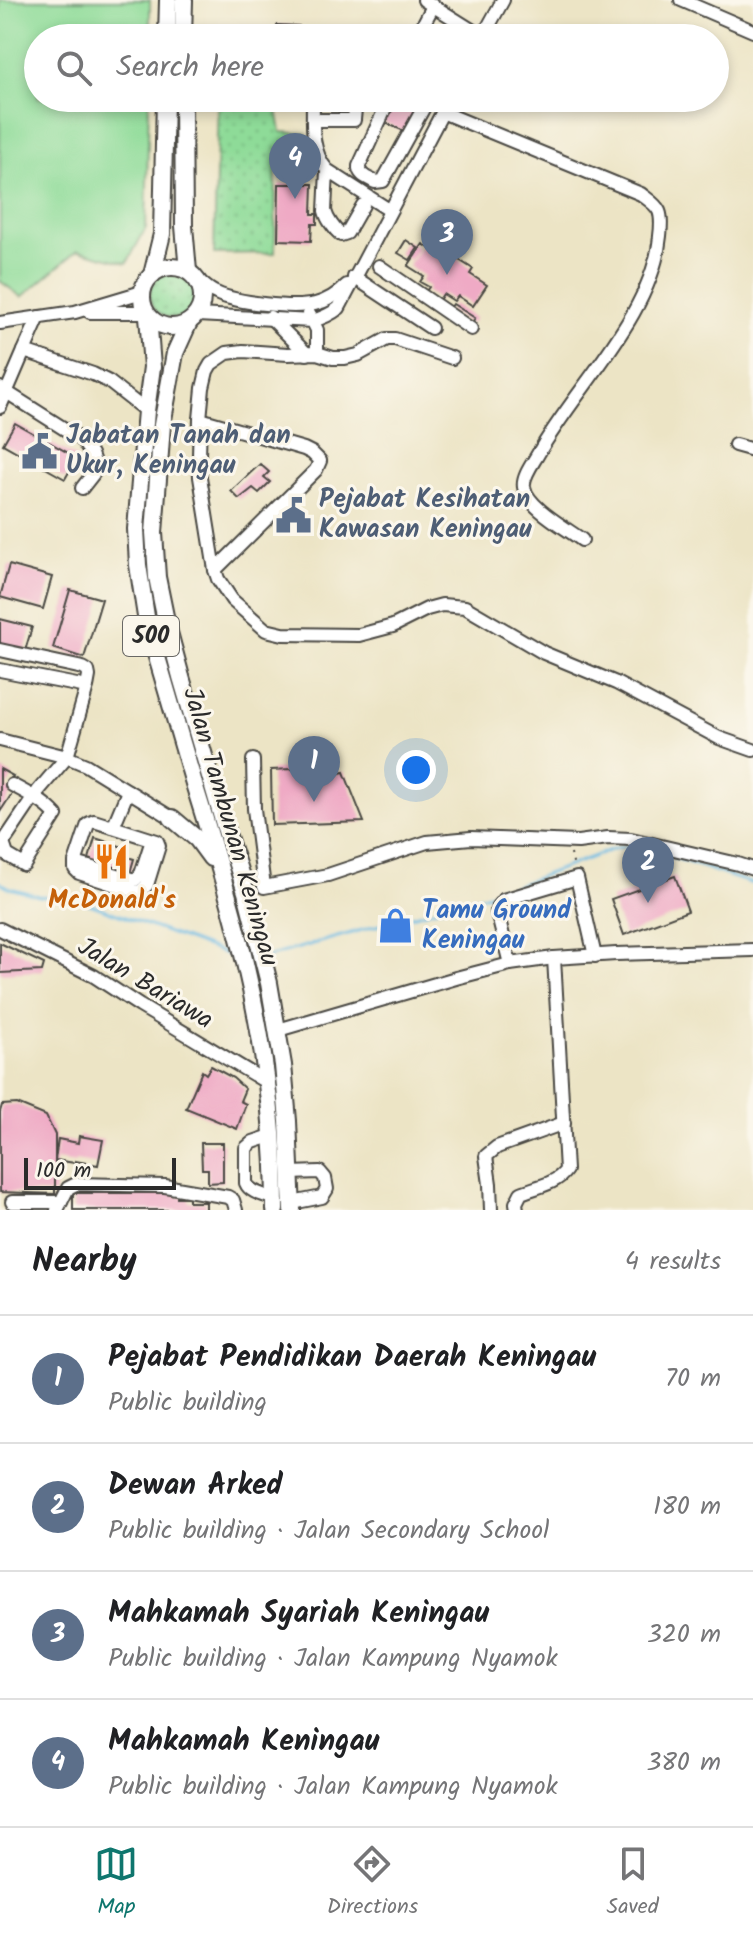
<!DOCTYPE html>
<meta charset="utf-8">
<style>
body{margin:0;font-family:Kalam,sans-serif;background:#f6f6f6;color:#202124}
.scale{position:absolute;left:24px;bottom:20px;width:152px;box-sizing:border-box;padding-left:8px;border:4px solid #2b2b2b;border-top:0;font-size:22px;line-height:28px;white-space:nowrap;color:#2b2b2b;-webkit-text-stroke:6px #fbf7ec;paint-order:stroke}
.you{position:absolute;left:416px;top:770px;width:28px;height:28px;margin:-20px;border:6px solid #fff;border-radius:50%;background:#1a73e8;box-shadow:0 0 0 12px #1a73e833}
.badge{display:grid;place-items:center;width:52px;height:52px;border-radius:50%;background:#0f766e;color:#fff;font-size:26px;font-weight:700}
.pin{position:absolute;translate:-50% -66px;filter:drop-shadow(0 2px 4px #0008)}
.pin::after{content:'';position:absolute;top:42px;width:28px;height:24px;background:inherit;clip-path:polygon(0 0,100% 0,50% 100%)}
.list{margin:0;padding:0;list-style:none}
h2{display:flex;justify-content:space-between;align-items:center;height:104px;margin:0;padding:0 32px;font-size:34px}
h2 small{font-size:26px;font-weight:400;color:#757577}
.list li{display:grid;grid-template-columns:52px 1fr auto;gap:24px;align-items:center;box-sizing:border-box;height:128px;padding:0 32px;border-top:2px solid #e0e0e0}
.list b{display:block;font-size:30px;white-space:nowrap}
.list p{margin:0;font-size:26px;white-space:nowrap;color:#757577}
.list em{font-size:26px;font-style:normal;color:#757577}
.icon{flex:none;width:44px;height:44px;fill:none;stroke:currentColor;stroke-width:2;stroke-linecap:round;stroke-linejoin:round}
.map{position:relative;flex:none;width:753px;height:1210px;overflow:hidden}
.search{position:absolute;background:#fff;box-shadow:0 4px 12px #0003;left:24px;right:24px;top:24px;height:88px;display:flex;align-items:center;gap:20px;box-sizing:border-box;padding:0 28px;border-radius:44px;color:#757577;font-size:30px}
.sheet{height:616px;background:#fff}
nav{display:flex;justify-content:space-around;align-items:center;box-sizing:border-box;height:112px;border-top:2px solid #e0e0e0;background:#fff;font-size:22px;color:#757577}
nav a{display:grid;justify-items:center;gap:4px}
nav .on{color:#0f766e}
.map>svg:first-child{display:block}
.grass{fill:url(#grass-dots);stroke:#5c8362;stroke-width:2}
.garden{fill:#8edb98;stroke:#5c8362;stroke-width:2}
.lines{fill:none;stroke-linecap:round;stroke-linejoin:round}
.stream{stroke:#65b7e0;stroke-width:3}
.building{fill:#efaac5}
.minor-casing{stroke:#484742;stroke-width:16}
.major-casing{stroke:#484742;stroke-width:20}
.path{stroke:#484742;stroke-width:2;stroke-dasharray:2 6;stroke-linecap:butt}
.minor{stroke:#fff;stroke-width:12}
.major{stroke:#fff;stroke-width:16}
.labels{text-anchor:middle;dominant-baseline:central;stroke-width:6;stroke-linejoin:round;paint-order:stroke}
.shield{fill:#fbf7ec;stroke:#696865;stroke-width:2}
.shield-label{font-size:24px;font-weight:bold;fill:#2b2b2b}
.service-label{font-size:26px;font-weight:bold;fill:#4e5e75;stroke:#fbf7ec;text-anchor:start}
.street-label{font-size:26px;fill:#2b2b2b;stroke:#fbf7ec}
.food-label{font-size:26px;font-weight:bold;fill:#c56008;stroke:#fbf7ec}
.shop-label{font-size:26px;font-weight:bold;fill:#366cbe;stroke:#fbf7ec;text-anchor:start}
</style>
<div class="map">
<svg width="753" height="1210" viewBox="0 0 753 1210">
<defs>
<pattern id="grass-dots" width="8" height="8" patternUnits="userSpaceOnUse" patternTransform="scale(2)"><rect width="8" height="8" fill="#8edb98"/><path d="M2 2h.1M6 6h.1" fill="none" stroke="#7bbc83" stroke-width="1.8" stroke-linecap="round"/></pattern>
</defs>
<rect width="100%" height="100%" fill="#fbf7ec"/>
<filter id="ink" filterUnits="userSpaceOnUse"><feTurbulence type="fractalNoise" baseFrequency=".0125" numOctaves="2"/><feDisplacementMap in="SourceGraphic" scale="16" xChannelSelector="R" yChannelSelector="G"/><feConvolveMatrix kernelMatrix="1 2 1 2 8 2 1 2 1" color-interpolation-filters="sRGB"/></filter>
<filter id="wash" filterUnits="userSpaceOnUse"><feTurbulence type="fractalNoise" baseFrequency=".006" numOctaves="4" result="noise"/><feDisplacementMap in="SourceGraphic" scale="32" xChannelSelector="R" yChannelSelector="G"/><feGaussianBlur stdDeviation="1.8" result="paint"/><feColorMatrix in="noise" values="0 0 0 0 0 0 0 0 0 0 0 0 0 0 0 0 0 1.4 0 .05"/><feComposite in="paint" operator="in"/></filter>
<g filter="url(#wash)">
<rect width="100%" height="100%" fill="#ece4c5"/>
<!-- grass -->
<g class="grass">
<polygon points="219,31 277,31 276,38 219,38"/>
<polygon points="218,98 275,98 281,132 306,134 306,146 312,165 276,165 275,253 214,254"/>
<circle cx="173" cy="295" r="23"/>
</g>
<!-- garden -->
<polygon class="garden" points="0,0 150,0 150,38 38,38 38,98 149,98 146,228 127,263 78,250 22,297 0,281"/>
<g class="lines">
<!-- stream -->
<g class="stream">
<polyline points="645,848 753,884"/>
<polyline points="0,882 10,888 39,896 73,898 229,955 235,955"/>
<polyline points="267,957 510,888 613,849 630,845"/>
</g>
</g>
<g id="blocks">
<!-- building -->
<g class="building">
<polygon points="277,25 299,26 299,38 276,38"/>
<polygon points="275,98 297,98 297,104 275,103"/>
<polygon points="394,98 424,98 406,129 404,131 381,121"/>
<polygon points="279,184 313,184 312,214 317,214 317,224 312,224 311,241 278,240"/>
<polygon points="406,240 418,248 410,260 398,253"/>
<polygon points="423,244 439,254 442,249 473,269 470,274 487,285 473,306 458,296 454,301 443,294 439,300 426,291 429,287 420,282 424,276 408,266"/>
<polygon points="453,304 475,318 471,324 449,310"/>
<polygon points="15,423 77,458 65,479 3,444"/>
<polygon points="260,464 269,472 264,477 270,482 259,493 253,488 239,499 231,491"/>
<polygon points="9,565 52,577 43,609 0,597"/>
<polygon points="70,590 102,599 84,658 53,648"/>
<polygon points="0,619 32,627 25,651 0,645"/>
<polygon points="315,768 326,776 344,772 364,822 272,825 271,770"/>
<polygon points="0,769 13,776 6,788 13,792 0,812"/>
<polygon points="95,838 126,848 124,856 134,859 129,876 91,864 92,860 89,859"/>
<polygon points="675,876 688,911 624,935 611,899"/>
<polygon points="0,943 44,964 42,971 0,973"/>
<polygon points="211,1066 233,1078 245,1089 240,1101 246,1104 237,1129 186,1108 202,1071 206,1074"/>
<polygon points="17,1104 46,1116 55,1135 55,1194 0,1192 0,1112 2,1105"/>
<polygon points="79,1136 103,1140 98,1165 75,1161 75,1163 55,1160 58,1139 78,1143"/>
<polygon points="201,1143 223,1143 223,1182 208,1183 208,1169 202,1169"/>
<polygon points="73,1193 177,1193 177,1197 189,1197 189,1202 206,1202 206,1210 73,1210"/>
</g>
</g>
</g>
<g filter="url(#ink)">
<use href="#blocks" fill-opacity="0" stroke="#484742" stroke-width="2"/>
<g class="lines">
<defs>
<g id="minor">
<polyline points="424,0 483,37"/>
<polyline points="681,0 753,31"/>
<polyline points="422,29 439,38"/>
<polyline points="416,38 433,6"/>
<polyline points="482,38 503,0"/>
<path d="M313,98C313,123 310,150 327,170L389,210"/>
<path d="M390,98L359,166C358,175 368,178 375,182L383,181L429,98"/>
<path d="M442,112L641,194C647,199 656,204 659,211C662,218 661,228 660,236C653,314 576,387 538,454C533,463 522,477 524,487C527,507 566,528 582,540"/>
<polyline points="313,120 354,120 356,98"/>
<path d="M327,170L325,211C327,219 334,229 341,235L347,233L363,205"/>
<polyline points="379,266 471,329"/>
<polyline points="354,277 431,328"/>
<path d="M196,278C202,283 208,290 216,293C237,303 293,309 315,304C328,301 338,294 347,285"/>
<polyline points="90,312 145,312"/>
<polyline points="309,314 317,330 317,353"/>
<path d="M197,315L312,321C323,318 330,315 339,308L450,98"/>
<polyline points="39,317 24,351 93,374 109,382 146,411"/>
<polyline points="270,317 307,354"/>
<polyline points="0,323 75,312 142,292"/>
<polyline points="452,358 395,339 387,339 358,355 345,358 333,358 317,353 288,354 243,351 227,353 211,364 207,371 203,388 200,419 199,456 200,477 215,570 218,579 232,600 266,630 283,634 359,635 393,626 427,609 442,605 465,607 544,653 616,683 719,738 753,750"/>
<polyline points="0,388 82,440 91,454 95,465 93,474 82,488"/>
<polyline points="0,407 24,351"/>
<polyline points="200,419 304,449 312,453 320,461 316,470 215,570"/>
<polyline points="735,445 753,450"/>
<polyline points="0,650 83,668 88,671 89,676 87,687"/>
<path d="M0,670L87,687L67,757L38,791L3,843L7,855L24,865L56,815C45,802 27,793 12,785"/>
<polyline points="0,740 67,757 86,765 172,818"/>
<polyline points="253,760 254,809 264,887 328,875 427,842 471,838 578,842 608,838 631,839 738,864 753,869"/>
<polygon points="94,821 157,841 159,846 147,885 142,890 137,892 79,873 75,869 75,863 88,824"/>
<polyline points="113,827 128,791"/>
<polyline points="75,863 135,880 141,874 152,840"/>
<polyline points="0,929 94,976 140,1006 266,1082"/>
<polyline points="510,964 497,912 498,906 503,900 577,878 595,956"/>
<polyline points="278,1030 456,978 510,964 554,958 616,954 753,950"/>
<path d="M271,1136L253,1142L246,1148V1183C250,1193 265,1195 275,1199"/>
<polyline points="290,1173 320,1172 325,1178 327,1189 322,1197 292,1203"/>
<polyline points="12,1202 61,1202"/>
<polyline points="57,1210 68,1188 76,1184 165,1186 228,1197 233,1200 236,1210"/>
<polyline points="491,1210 490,1184 486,1156 497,1147 564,1123"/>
<path d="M517,1210L516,1203L521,1193C535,1187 557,1184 566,1170L554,958"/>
</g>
<g id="major">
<polyline points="167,38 168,0"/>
<polyline points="183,38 184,0"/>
<polyline points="183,98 184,226 188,271"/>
<circle cx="172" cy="297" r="30"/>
<polyline points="152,275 162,234 165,98"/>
<path d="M148,316L152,367L146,411L136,529L138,565L147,623C163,678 179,733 195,787C213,845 231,903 245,963C264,1043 275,1128 275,1210"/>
<polyline points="189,322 175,353 162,425 154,533 157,577 166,621 181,677 224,824 246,892 269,983 283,1065 288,1121 292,1210"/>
<polyline points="172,818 197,839 211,858"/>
</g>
</defs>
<!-- minor casing -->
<use href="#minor" class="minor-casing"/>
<!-- major casing -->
<use href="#major" class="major-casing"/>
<!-- path -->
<polyline class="path" points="571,854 574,868"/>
<!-- minor -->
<use href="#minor" class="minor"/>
<!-- major -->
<use href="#major" class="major"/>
</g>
</g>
<!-- icons -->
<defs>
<symbol id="civic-bare" viewBox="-9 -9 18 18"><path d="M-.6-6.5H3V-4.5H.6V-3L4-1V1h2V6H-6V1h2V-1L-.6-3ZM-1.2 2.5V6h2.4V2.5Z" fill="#5c6f8a" stroke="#fbf7ec" stroke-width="2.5" paint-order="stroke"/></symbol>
<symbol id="restaurant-bare" viewBox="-9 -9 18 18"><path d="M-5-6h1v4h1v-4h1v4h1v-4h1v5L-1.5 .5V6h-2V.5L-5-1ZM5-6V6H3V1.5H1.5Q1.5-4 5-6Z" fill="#e8710a" stroke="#fbf7ec" stroke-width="2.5" paint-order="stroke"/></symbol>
<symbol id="shop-bare" viewBox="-9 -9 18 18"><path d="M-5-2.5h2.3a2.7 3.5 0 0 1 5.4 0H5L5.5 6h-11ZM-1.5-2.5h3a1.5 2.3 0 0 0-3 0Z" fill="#3f7fe0" stroke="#fbf7ec" stroke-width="2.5" paint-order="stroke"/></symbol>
</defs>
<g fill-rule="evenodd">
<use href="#civic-bare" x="14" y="426" width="51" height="51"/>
<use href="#civic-bare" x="268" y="490" width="51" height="51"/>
<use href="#restaurant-bare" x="86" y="836" width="51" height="51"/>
<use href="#shop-bare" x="370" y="900" width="51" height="51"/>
</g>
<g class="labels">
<!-- shield labels -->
<rect class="shield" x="123" y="616" width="56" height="40" rx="6"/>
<g class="shield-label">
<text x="151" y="636">500</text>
</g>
<!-- service labels -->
<g class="service-label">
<text x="66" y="436">Jabatan Tanah dan<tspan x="66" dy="30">Ukur, Keningau</tspan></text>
<text x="319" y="500">Pejabat Kesihatan<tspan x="319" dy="30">Kawasan Keningau</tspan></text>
</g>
<!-- street labels -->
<g class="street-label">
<text transform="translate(230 827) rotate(74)">Jalan Tambunan Keningau</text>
<text transform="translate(145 984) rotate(31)">Jalan Bariawa</text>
</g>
<!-- food labels -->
<g class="food-label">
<text x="112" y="901">McDonald's</text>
</g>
<!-- shop labels -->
<g class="shop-label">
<text x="422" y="911">Tamu Ground<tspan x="422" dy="30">Keningau</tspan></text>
</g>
</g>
</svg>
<div class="scale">100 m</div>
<div class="you"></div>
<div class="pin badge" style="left:314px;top:802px;background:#5c6f8a">1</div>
<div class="pin badge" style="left:648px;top:903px;background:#5c6f8a">2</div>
<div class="pin badge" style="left:447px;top:275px;background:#5c6f8a">3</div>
<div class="pin badge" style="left:295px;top:199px;background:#5c6f8a">4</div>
<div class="search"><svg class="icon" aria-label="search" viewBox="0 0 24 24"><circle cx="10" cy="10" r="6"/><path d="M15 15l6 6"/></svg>Search here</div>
</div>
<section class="sheet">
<h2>Nearby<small>4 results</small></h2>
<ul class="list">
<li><span class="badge" style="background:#5c6f8a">1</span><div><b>Pejabat Pendidikan Daerah Keningau</b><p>Public building</p></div><em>70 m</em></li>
<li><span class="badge" style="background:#5c6f8a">2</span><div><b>Dewan Arked</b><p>Public building · Jalan Secondary School</p></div><em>180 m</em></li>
<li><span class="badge" style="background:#5c6f8a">3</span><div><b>Mahkamah Syariah Keningau</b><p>Public building · Jalan Kampung Nyamok</p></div><em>320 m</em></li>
<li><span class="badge" style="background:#5c6f8a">4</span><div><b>Mahkamah Keningau</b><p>Public building · Jalan Kampung Nyamok</p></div><em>380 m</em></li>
</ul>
</section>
<nav>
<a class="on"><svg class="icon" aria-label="map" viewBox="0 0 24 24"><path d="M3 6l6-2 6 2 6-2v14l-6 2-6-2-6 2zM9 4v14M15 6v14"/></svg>Map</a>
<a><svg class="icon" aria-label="directions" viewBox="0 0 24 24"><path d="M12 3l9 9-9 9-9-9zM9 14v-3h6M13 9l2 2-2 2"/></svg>Directions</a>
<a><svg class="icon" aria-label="saved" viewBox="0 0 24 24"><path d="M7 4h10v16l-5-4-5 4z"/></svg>Saved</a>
</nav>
